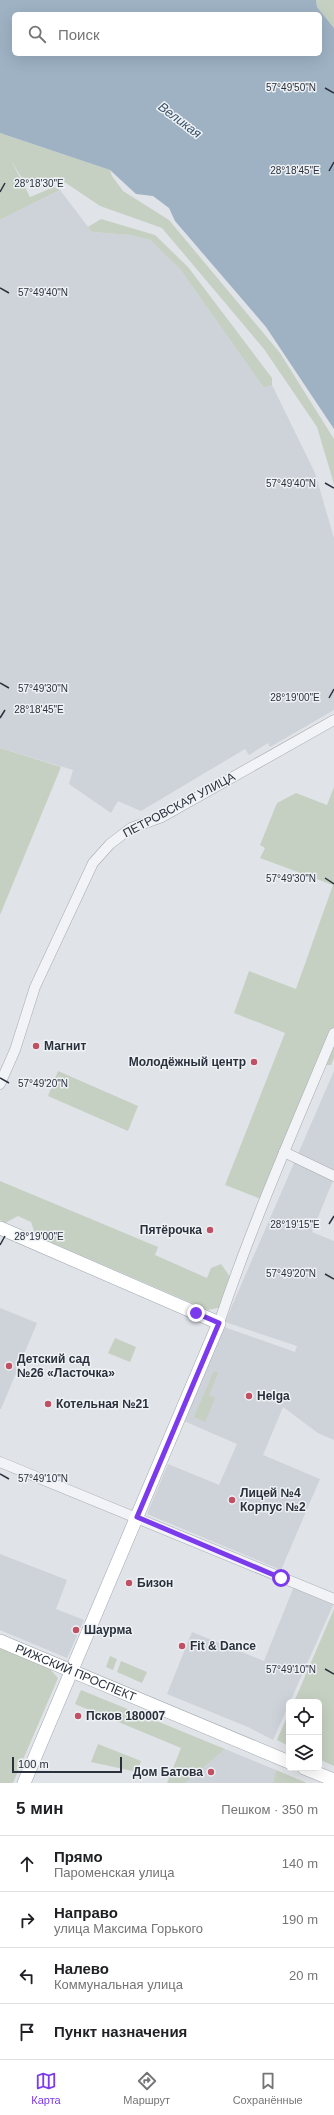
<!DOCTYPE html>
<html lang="ru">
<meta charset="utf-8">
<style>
body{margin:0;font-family:Helvetica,sans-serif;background:#f2f2f2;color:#202124}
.controls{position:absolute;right:12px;bottom:12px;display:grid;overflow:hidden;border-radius:6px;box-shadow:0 4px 16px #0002}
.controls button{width:36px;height:36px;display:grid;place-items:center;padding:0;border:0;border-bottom:1px solid #e0e0e0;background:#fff;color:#202124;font:20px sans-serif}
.scale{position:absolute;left:12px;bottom:10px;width:110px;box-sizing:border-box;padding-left:4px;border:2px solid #2a313d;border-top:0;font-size:11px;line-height:14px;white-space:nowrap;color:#2a313d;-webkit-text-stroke:3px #eff2f5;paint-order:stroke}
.stop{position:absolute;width:12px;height:12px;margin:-9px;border:3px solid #7c3aed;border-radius:50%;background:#fff}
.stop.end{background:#7c3aed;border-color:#fff;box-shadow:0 1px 4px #0008}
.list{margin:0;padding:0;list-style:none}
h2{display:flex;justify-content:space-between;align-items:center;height:52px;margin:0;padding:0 16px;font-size:17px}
h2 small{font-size:13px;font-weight:400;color:#757577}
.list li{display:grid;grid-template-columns:26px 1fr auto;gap:12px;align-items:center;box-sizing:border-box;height:56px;padding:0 16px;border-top:1px solid #e0e0e0}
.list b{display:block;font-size:15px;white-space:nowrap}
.list p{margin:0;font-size:13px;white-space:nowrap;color:#757577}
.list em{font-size:13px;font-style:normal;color:#757577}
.icon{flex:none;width:22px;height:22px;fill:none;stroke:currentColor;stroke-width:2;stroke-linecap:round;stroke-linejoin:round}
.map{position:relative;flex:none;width:334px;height:1783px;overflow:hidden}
.search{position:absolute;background:#fff;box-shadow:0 4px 16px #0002;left:12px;right:12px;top:12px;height:44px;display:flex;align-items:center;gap:10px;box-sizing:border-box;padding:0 14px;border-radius:6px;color:#757577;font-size:15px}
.sheet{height:276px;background:#fff}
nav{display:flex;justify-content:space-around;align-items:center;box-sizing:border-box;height:56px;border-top:1px solid #e0e0e0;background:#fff;font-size:11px;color:#757577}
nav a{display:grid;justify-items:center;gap:2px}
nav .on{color:#7c3aed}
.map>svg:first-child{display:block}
.built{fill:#ced2d9}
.green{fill:#c6d0c2}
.water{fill:#9eb2c4;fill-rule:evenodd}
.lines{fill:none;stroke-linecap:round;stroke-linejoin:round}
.minor-casing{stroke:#a6aab1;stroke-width:11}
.major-casing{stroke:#a0a8b2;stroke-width:14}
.minor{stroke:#f2f3f6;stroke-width:10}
.major{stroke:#fff;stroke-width:13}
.route{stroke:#7c3aed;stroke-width:5}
.ticks{fill:none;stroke:#2a313d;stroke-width:1.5}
.poi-dot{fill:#c05165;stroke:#eff2f5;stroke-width:1.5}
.labels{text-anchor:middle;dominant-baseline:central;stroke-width:3;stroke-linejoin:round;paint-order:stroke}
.street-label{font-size:12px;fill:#2a313d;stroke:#eff2f5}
.poi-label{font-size:12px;font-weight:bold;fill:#2a313d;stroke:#eff2f5;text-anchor:start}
.water-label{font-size:13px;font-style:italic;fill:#38516c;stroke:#eff2f5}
.ticks-label{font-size:10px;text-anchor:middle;fill:#2a313d;stroke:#eff2f5;stroke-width:3;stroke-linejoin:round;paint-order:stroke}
</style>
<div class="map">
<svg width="334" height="1783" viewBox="0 0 334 1783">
<rect width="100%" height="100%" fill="#e0e3e7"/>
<!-- built -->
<g class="built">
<polygon points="60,190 92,232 130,235 150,240 180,269 264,388 272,385 315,473 334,538 334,710 270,747 268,743 249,755 245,749 141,811 118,801 111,813 69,784 73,770 0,748 0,220"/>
<polygon points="334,1071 334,1178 312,1232 334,1241 334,1440 318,1433 283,1407 263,1455 320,1479 281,1570 147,1514 168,1464 219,1485 237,1444 184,1421 224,1327 295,1352 297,1346 225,1322"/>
<polygon points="0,1308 37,1323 1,1409 0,1409"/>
<polygon points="0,1554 67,1580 56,1609 84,1620 67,1658 0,1630"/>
<polygon points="297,1579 334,1603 273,1740 248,1727 167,1694 192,1632 264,1661"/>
<polygon points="225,1749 276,1770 273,1783 185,1783"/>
</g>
<!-- green -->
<g class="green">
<polygon points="316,0 334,0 334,28 317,7"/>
<polygon points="0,133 110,170 112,176 123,191 169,220 280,353 334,439 334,484 317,427 264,349 162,228 100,206 57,177 24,182 11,160 30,197 54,187 60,190 0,220"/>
<polygon points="101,219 155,235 188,267 272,378 272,385 264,388 180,269 150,240 130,235 92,232 88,227"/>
<polygon points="0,748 61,767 0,915"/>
<polygon points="334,787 334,1033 266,1201 225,1185 285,1033 234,1013 249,971 296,989 333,885 260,858 265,848 260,845 277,803 296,793 327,805"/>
<polygon points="334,1045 334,1058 331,1065 326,1065"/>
<polygon points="58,1071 138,1106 128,1131 48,1096"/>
<polygon points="0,1181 158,1247 155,1255 207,1278 211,1268 221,1264 233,1281 222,1307 208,1310 36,1236 31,1222 18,1216 5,1223 0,1220"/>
<polygon points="115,1338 136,1347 130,1362 108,1353"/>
<polygon points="214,1371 218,1373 209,1395 215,1398 205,1422 194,1417"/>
<polygon points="334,1609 334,1766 319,1759 319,1702 294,1702"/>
<polygon points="0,1647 49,1668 58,1678 13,1783 0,1783"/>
<polygon points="110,1656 117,1659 113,1670 106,1667"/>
<polygon points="121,1661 147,1672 142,1683 117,1672"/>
<polygon points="81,1690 225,1749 185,1783 167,1783 181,1748 75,1704"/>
<polygon points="289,1712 289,1746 277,1740"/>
<polygon points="98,1744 141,1761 137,1772 91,1762"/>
<polygon points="276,1770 307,1783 273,1783"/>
</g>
<!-- water -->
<path class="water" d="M0,0H316L317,7L334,28V429L266,327L175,221L169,208L153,196L136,194L110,170L0,133ZM14,14H320V54H14Z"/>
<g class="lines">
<defs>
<g id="minor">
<polyline points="0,1084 15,1050 35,987 93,863 110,844 131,828 162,817 334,720"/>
<polyline points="284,1152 334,1176"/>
<path d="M219,1323C252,1224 294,1129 334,1033"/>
<polyline points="0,1462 334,1599"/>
</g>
<g id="major">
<polyline points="0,1228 219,1323 24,1783"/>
<path id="s1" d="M0,1641L289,1762"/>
<polyline points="304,1768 334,1780"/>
</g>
</defs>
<!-- minor casing -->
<use href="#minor" class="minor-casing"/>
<!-- major casing -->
<use href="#major" class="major-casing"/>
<!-- minor -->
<use href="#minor" class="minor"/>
<!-- major -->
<use href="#major" class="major"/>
</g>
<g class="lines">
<!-- route -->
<polyline class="route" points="196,1313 219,1323 137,1517 281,1578"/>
</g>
<!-- ticks -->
<path class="ticks" d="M325,88L334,93M329,171L334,162M0,192L5,183M0,288L9,293M325,483L334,488M0,683L9,688M329,698L334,689M0,718L5,710M325,878L334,884M0,1078L9,1083M329,1224L334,1216M0,1245L5,1236M325,1274L334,1279M0,1474L9,1479M325,1669L334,1674"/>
<!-- markers -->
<g class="poi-dot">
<circle cx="36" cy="1046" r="4"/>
<circle cx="254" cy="1062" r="4"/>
<circle cx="210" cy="1230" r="4"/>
<circle cx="9" cy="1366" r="4"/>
<circle cx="249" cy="1396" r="4"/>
<circle cx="48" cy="1404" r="4"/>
<circle cx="232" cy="1500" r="4"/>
<circle cx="129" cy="1583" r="4"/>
<circle cx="76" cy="1630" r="4"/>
<circle cx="182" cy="1646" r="4"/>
<circle cx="78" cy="1716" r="4"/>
<circle cx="211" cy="1772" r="4"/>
</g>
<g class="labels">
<!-- street labels -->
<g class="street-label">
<text transform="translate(179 805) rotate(-28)">ПЕТРОВСКАЯ УЛИЦА</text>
<text stroke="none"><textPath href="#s1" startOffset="82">РИЖСКИЙ ПРОСПЕКТ</textPath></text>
</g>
<!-- poi labels -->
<g class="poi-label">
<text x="44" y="1046">Магнит</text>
<text x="246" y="1062" text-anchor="end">Молодёжный центр</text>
<text x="202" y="1230" text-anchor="end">Пятёрочка</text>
<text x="17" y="1359">Детский сад<tspan x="17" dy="14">№26 «Ласточка»</tspan></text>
<text x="257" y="1396">Helga</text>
<text x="56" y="1404">Котельная №21</text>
<text x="240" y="1493">Лицей №4<tspan x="240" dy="14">Корпус №2</tspan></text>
<text x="137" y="1583">Бизон</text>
<text x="84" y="1630">Шаурма</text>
<text x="190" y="1646">Fit &amp; Dance</text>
<text x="86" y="1716">Псков 180007</text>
<text x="203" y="1772" text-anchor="end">Дом Батова</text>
</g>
<!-- water labels -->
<g class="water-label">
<text transform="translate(180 120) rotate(37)">Великая</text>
</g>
</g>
<g class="ticks-label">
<text x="291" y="91">57°49'50"N</text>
<text x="295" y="174">28°18'45"E</text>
<text x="39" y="187">28°18'30"E</text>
<text x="43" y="296">57°49'40"N</text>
<text x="291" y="487">57°49'40"N</text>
<text x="43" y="692">57°49'30"N</text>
<text x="295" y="701">28°19'00"E</text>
<text x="39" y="713">28°18'45"E</text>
<text x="291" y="882">57°49'30"N</text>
<text x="43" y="1087">57°49'20"N</text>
<text x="295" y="1228">28°19'15"E</text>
<text x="39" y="1240">28°19'00"E</text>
<text x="291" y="1277">57°49'20"N</text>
<text x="43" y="1482">57°49'10"N</text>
<text x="291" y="1673">57°49'10"N</text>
</g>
</svg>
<div class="controls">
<button><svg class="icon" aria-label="locate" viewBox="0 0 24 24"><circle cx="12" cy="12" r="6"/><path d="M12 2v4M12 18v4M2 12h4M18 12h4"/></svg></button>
<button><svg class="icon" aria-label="layers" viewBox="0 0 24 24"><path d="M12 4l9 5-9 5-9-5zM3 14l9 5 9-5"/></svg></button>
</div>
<div class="scale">100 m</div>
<div class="stop" style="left:281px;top:1578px"></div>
<div class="stop end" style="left:196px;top:1313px"></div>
<div class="search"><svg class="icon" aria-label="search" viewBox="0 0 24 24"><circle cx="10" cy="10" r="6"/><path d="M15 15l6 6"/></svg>Поиск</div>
</div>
<section class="sheet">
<h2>5 мин<small>Пешком · 350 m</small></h2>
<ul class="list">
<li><svg class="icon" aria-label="ahead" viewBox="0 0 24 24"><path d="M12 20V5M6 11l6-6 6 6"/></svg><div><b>Прямо</b><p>Пароменская улица</p></div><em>140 m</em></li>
<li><svg class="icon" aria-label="right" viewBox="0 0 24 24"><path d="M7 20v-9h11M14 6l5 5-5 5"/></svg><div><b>Направо</b><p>улица Максима Горького</p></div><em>190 m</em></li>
<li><svg class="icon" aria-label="left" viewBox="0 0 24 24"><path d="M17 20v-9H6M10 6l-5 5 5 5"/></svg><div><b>Налево</b><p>Коммунальная улица</p></div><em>20 m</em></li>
<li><svg class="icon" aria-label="arrive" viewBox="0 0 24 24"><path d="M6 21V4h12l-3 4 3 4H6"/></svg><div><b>Пункт назначения</b></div></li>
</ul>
</section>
<nav>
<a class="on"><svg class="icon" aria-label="map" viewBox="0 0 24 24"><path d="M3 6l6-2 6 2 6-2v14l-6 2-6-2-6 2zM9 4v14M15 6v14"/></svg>Карта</a>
<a><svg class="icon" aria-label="directions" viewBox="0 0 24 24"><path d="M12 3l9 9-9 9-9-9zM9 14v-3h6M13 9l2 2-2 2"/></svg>Маршрут</a>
<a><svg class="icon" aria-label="saved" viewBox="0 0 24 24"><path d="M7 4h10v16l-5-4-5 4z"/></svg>Сохранённые</a>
</nav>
